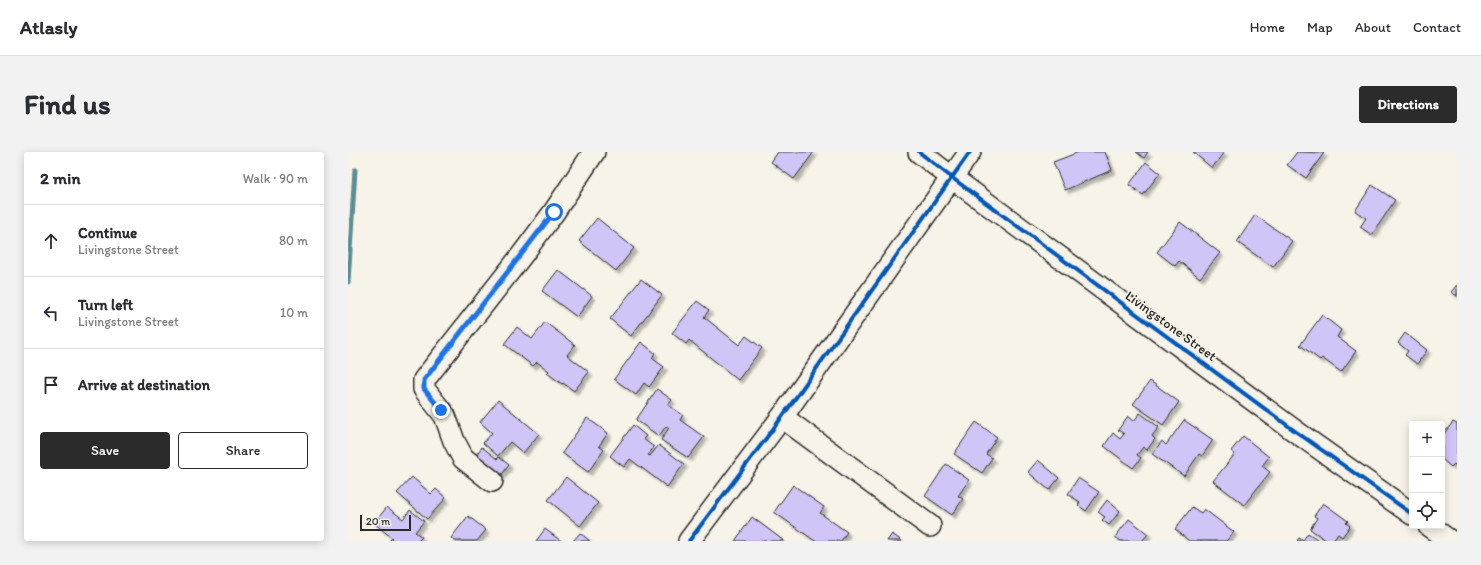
<!DOCTYPE html>
<meta charset="utf-8">
<style>
body{margin:0;font-family:Itim,sans-serif;background:#f2f2f3;color:#2b2b33}
.controls{position:absolute;right:12px;bottom:12px;display:grid;overflow:hidden;border-radius:4px;box-shadow:0 2px 10px #0003}
.controls button{width:36px;height:36px;display:grid;place-items:center;padding:0;border:0;border-bottom:1px solid #e1e1e2;background:#fff;color:#2b2b33;font:20px sans-serif}
.scale{position:absolute;left:12px;bottom:10px;width:51px;box-sizing:border-box;padding-left:4px;border:2px solid #2b2b2b;border-top:0;font-size:11px;line-height:14px;white-space:nowrap;color:#2b2b2b;-webkit-text-stroke:3px #f7f3e8;paint-order:stroke}
.stop{position:absolute;width:12px;height:12px;margin:-9px;border:3px solid #1a73e8;border-radius:50%;background:#fff}
.stop.end{background:#1a73e8;border-color:#fff;box-shadow:0 1px 4px #0008}
.list{margin:0;padding:0;list-style:none}
h2{display:flex;justify-content:space-between;align-items:center;height:52px;margin:0;padding:0 16px;font-size:17px}
h2 small{font-size:13px;font-weight:400;color:#7c7c81}
.list li{display:grid;grid-template-columns:26px 1fr auto;gap:12px;align-items:center;box-sizing:border-box;height:72px;padding:0 16px;border-top:1px solid #e1e1e2}
.list b{display:block;font-size:15px;white-space:nowrap}
.list p{margin:0;font-size:13px;white-space:nowrap;color:#7c7c81}
.list em{font-size:13px;font-style:normal;color:#7c7c81}
.actions{display:flex;gap:8px;padding:12px 16px}
.actions a{flex:1;padding:9px 0;border:1px solid #2b2b2b;border-radius:4px;text-align:center;font-size:14px;color:#2b2b2b}
.actions .main{background:#2b2b2b;color:#fff}
.icon{flex:none;width:22px;height:22px;fill:none;stroke:currentColor;stroke-width:2;stroke-linecap:round;stroke-linejoin:round}
.map{position:relative;flex:none;width:1109px;height:389px;overflow:hidden;border-radius:4px}
header{display:flex;align-items:center;gap:24px;box-sizing:border-box;height:56px;padding:0 20px;background:#fff;border-bottom:1px solid #e1e1e2}
header strong{font-size:19px}
nav{display:flex;gap:22px;margin-inline-start:auto;font-size:14px}
.intro{display:flex;align-items:center;justify-content:space-between;box-sizing:border-box;height:96px;padding:0 24px}
h1{margin:0;font-size:28px}
.button{padding:10px 18px;border-radius:4px;background:#2b2b2b;color:#fff;font-size:14px;font-weight:700}
main{display:flex;gap:24px;padding:0 24px}
aside{flex:1;background:#fff;border-radius:4px;box-shadow:0 2px 10px #0003}
.map>svg:first-child{display:block}
.lines{fill:none;stroke-linecap:round;stroke-linejoin:round}
.stream{stroke:#5c8c94;stroke-width:5}
.building{fill:#d1c5f7;stroke:#2b2b2b;filter:url(#shadow)}
.minor-casing{stroke:#2b2b2b;stroke-width:24}
.minor{stroke:#f7f3e8;stroke-width:21}
.cycleway-casing{stroke:#f7f3e8;stroke-width:6}
.cycleway{stroke:#0057b8;stroke-width:4}
.route{stroke:#1a73e8;stroke-width:5}
.labels{text-anchor:middle;dominant-baseline:central;stroke-width:3;stroke-linejoin:round;paint-order:stroke}
.street-label{font-size:14px;fill:#2b2b2b;stroke:#f7f3e8}
</style>
<header>
<strong>Atlasly</strong>
<nav><a>Home</a><a>Map</a><a>About</a><a>Contact</a></nav>
</header>
<div class="intro"><h1>Find us</h1><a class="button">Directions</a></div>
<main>
<aside>
<h2>2 min<small>Walk · 90 m</small></h2>
<ul class="list">
<li><svg class="icon" aria-label="ahead" viewBox="0 0 24 24"><path d="M12 20V5M6 11l6-6 6 6"/></svg><div><b>Continue</b><p>Livingstone Street</p></div><em>80 m</em></li>
<li><svg class="icon" aria-label="left" viewBox="0 0 24 24"><path d="M17 20v-9H6M10 6l-5 5 5 5"/></svg><div><b>Turn left</b><p>Livingstone Street</p></div><em>10 m</em></li>
<li><svg class="icon" aria-label="arrive" viewBox="0 0 24 24"><path d="M6 21V4h12l-3 4 3 4H6"/></svg><div><b>Arrive at destination</b></div></li>
</ul>
<div class="actions"><a class="main">Save</a><a>Share</a></div>
</aside>
<div class="map">
<svg width="1109" height="389" viewBox="0 0 1109 389">
<defs>
<filter id="shadow"><feDropShadow dx="3.5" dy="3.5" stdDeviation="1" flood-color="#0004"/></filter>
</defs>
<rect width="100%" height="100%" fill="#f7f3e8"/>
<filter id="ink" filterUnits="userSpaceOnUse"><feTurbulence type="fractalNoise" baseFrequency=".025" numOctaves="2"/><feDisplacementMap in="SourceGraphic" scale="8" xChannelSelector="R" yChannelSelector="G"/><feConvolveMatrix kernelMatrix="1 2 1 2 8 2 1 2 1" color-interpolation-filters="sRGB"/></filter>
<g filter="url(#ink)">
<g class="lines">
<!-- stream -->
<polyline class="stream" points="0,130 7,18"/>
</g>
<!-- building -->
<g class="building">
<polygon points="430,0 466,0 446,27 423,10"/>
<polygon points="731,0 757,0 764,18 717,38 705,10"/>
<polygon points="788,0 800,0 796,6"/>
<polygon points="845,0 876,0 864,16"/>
<polygon points="949,0 976,1 958,26 939,13"/>
<polygon points="798,10 812,21 795,43 781,33"/>
<polygon points="1024,33 1047,48 1024,83 1012,75 1018,66 1007,59"/>
<polygon points="907,63 944,89 925,115 889,90"/>
<polygon points="249,66 286,96 268,119 231,89"/>
<polygon points="832,70 872,101 852,126 831,109 827,114 809,100"/>
<polygon points="210,118 244,144 229,165 194,139"/>
<polygon points="293,127 314,143 283,184 262,167"/>
<polygon points="1109,133 1109,144 1103,140"/>
<polygon points="349,149 361,158 356,165 391,193 398,184 414,196 390,228 341,188 338,192 324,181"/>
<polygon points="974,163 993,178 989,185 1008,199 993,220 974,206 972,208 952,193"/>
<polygon points="197,170 227,193 219,203 241,220 226,239 215,231 214,232 199,221 201,219 189,210 185,214 156,192 169,175 184,187"/>
<polygon points="1057,181 1079,198 1069,212 1057,203 1060,199 1050,191"/>
<polygon points="293,190 307,201 304,206 316,215 301,235 296,231 288,243 266,227"/>
<polygon points="802,229 831,250 815,273 785,252"/>
<polygon points="309,237 324,248 320,253 335,263 332,268 356,285 340,306 313,288 321,276 318,274 311,284 288,268"/>
<polygon points="150,248 191,282 175,301 162,290 150,304 135,291 144,281 132,270"/>
<polygon points="792,261 811,275 804,284 807,287 799,298 795,295 789,303 793,306 785,316 756,294 765,281 772,287 776,282 770,278 780,264 786,269"/>
<polygon points="239,266 260,281 251,294 256,298 240,320 214,301"/>
<polygon points="836,268 865,288 854,304 851,302 836,324 804,302 814,289 818,293"/>
<polygon points="628,270 649,285 638,302 644,306 634,321 606,302"/>
<polygon points="1105,270 1109,272 1109,314 1106,312 1103,315 1094,307 1094,284"/>
<polygon points="285,273 298,284 295,287 306,295 300,303 302,304 311,293 336,312 319,335 282,307 276,315 262,304"/>
<polygon points="895,284 921,305 914,314 922,320 896,353 865,329 887,302 883,299"/>
<polygon points="134,295 149,307 151,305 161,313 149,329 123,309"/>
<polygon points="690,308 711,326 701,338 680,320"/>
<polygon points="598,312 621,328 610,344 615,347 604,363 577,344"/>
<polygon points="64,325 83,342 88,337 98,346 79,367 49,341"/>
<polygon points="218,325 250,351 232,374 200,348"/>
<polygon points="730,326 751,340 738,359 730,353 732,350 720,342"/>
<polygon points="445,333 476,355 472,361 499,380 493,389 467,389 426,360"/>
<polygon points="759,348 772,359 761,373 754,368 757,365 750,360"/>
<polygon points="975,351 1000,369 998,371 1002,374 994,385 990,382 985,389 979,389 962,377 969,366 966,364"/>
<polygon points="39,355 55,367 62,358 76,369 67,380 74,385 70,389 41,389 44,386 26,371"/>
<polygon points="844,355 853,361 856,357 886,380 878,389 841,389 827,377"/>
<polygon points="120,364 138,378 129,389 107,389 103,386"/>
<polygon points="404,365 436,389 387,389"/>
<polygon points="781,367 800,382 794,389 773,389 767,385"/>
<polygon points="197,377 213,389 188,389"/>
<polygon points="232,381 242,389 225,389"/>
<polygon points="960,381 972,389 949,389 951,386 955,388"/>
<polygon points="544,382 554,389 539,389"/>
</g>
<g class="lines">
<defs>
<g id="minor">
<polyline points="571,0 603,25 947,279 1064,362"/>
<polyline points="434,265 582,374"/>
<polyline points="144,329 115,306 106,289 97,264 76,237 76,228 174,103 206,60 246,0"/>
<polyline points="1081,374 1102,389"/>
<polyline points="341,389 434,265 622,0"/>
</g>
</defs>
<!-- minor casing -->
<use href="#minor" class="minor-casing"/>
<!-- minor -->
<use href="#minor" class="minor"/>
<defs>
<g id="cycleway">
<polyline points="571,0 603,25 947,279 1064,362"/>
<polyline points="341,389 434,265 622,0"/>
</g>
</defs>
<!-- cycleway casing -->
<use href="#cycleway" class="cycleway-casing"/>
<!-- cycleway -->
<use href="#cycleway" class="cycleway"/>
</g>
</g>
<g class="lines" filter="url(#ink)">
<!-- route -->
<polyline class="route" points="93,258 76,237 76,228 206,60"/>
</g>
<g class="labels">
<!-- street labels -->
<g class="street-label">
<text transform="translate(823 174) rotate(36)">Livingstone Street</text>
</g>
</g>
</svg>
<div class="controls">
<button>+</button>
<button>−</button>
<button><svg class="icon" aria-label="locate" viewBox="0 0 24 24"><circle cx="12" cy="12" r="6"/><path d="M12 2v4M12 18v4M2 12h4M18 12h4"/></svg></button>
</div>
<div class="scale">20 m</div>
<div class="stop" style="left:206px;top:60px"></div>
<div class="stop end" style="left:93px;top:258px"></div>
</div>
</main>
